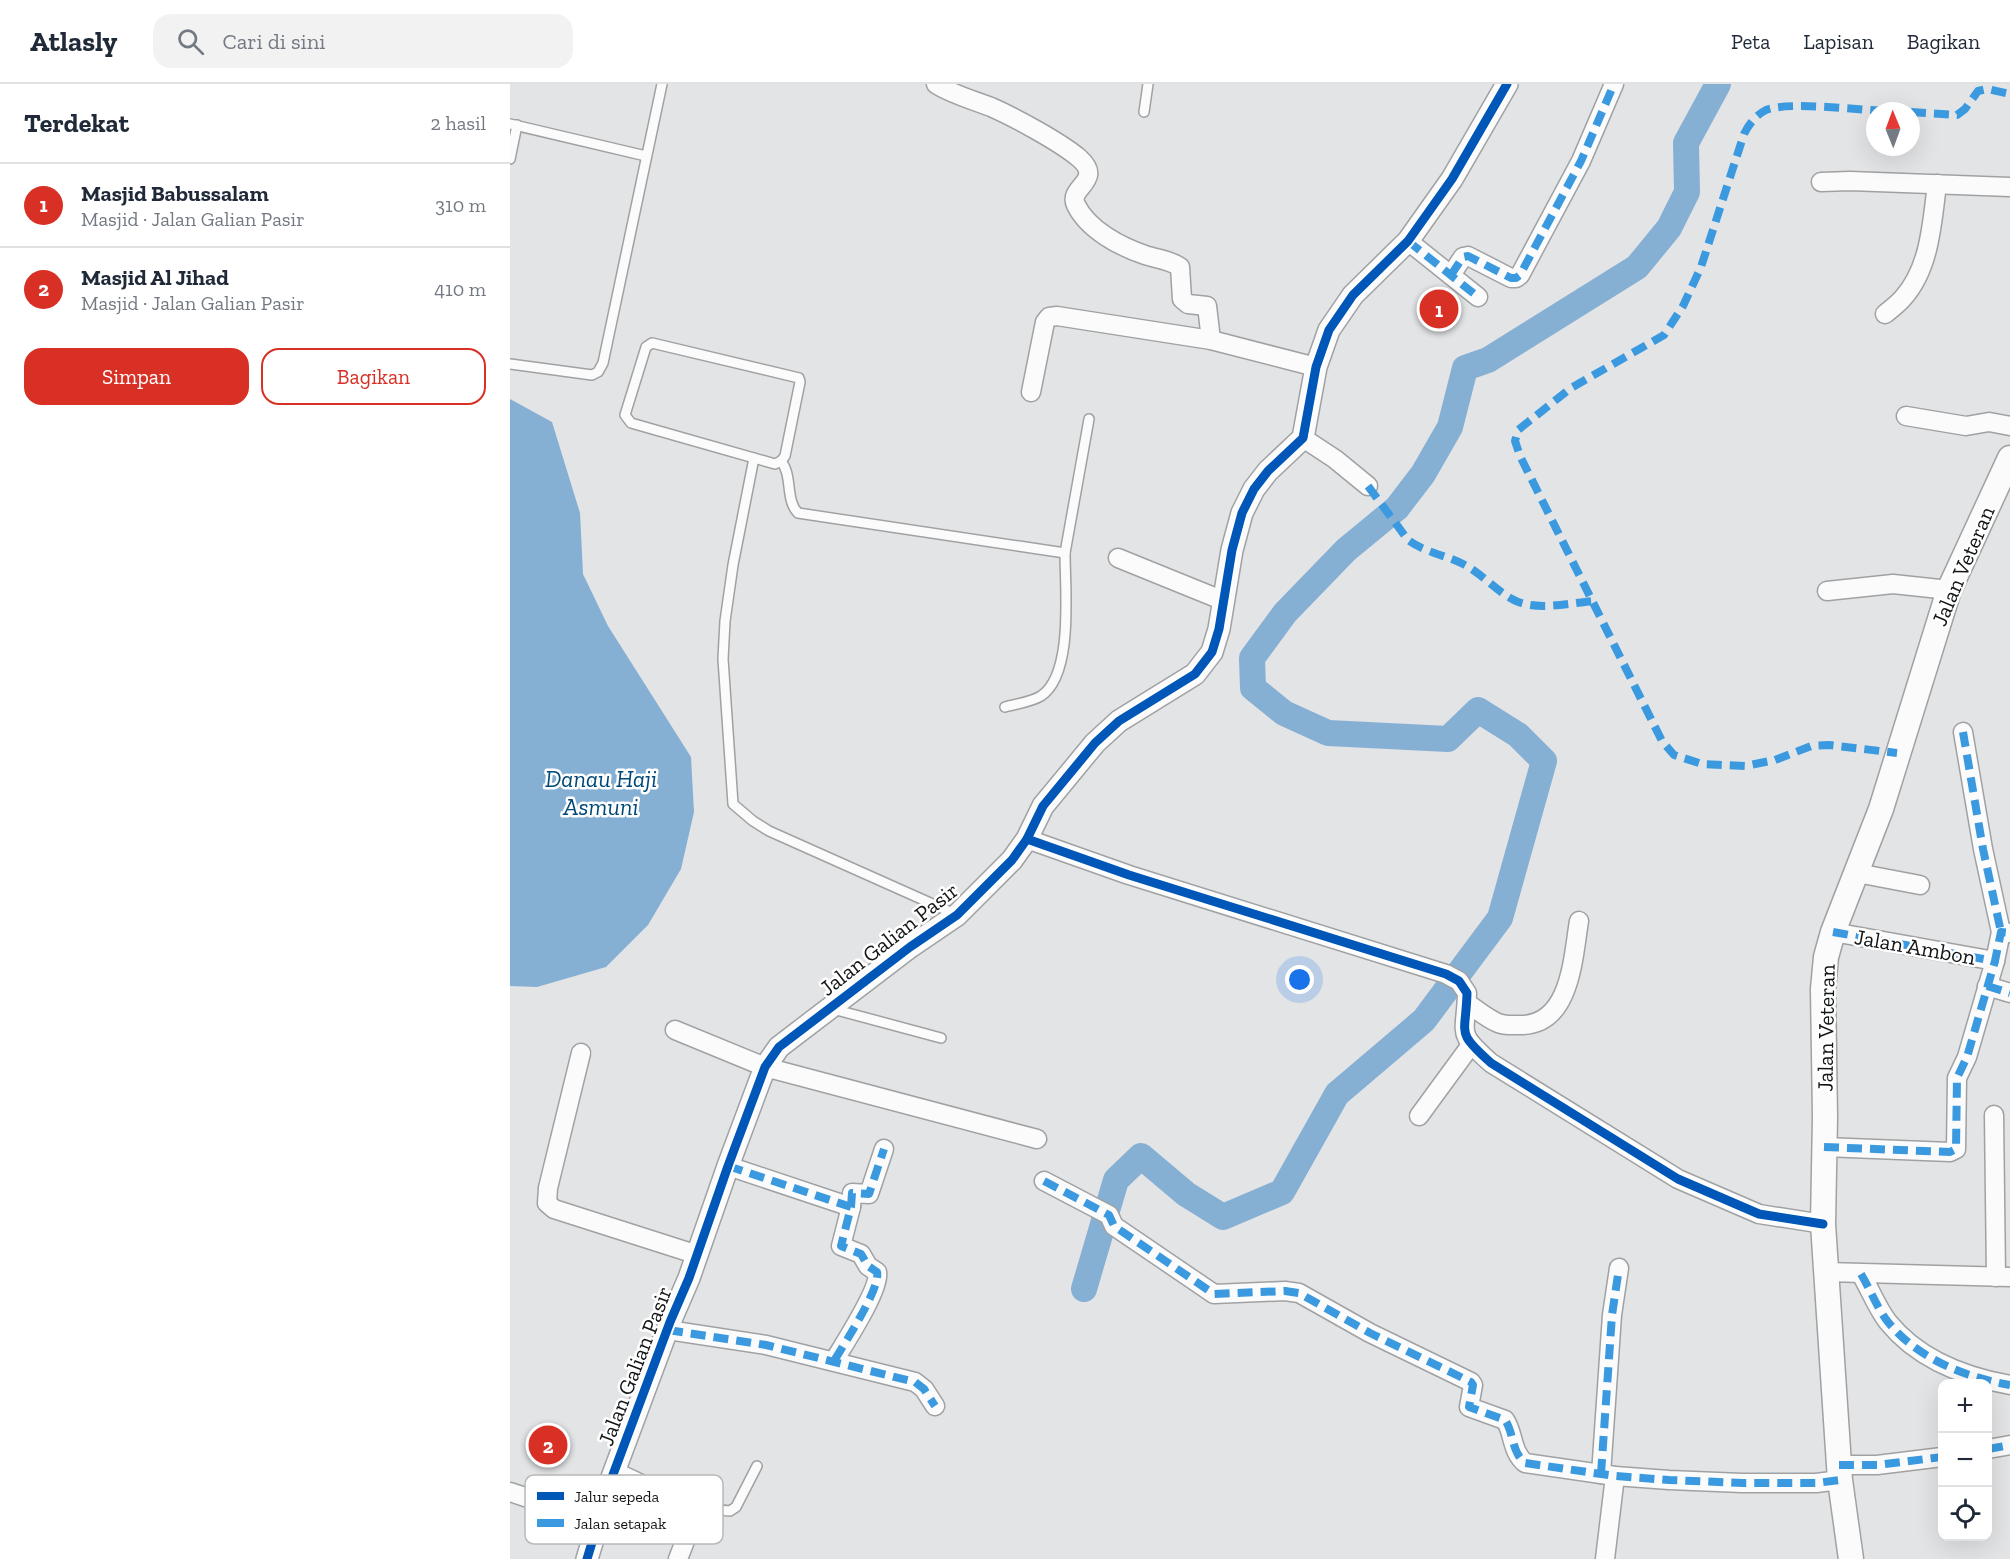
<!DOCTYPE html>
<html lang="id">
<meta charset="utf-8">
<style>
body{margin:0;font-family:"Zilla Slab",serif;background:#f2f2f3;color:#1f2937}
.controls{position:absolute;right:18px;bottom:18px;display:grid;overflow:hidden;border-radius:12px;box-shadow:0 6px 24px #0002}
.controls button{width:54px;height:54px;display:grid;place-items:center;padding:0;border:0;border-bottom:2px solid #e0e1e3;background:#fff;color:#1f2937;font:30px sans-serif}
.compass{position:absolute;left:1356px;top:18px;width:54px;height:54px;border-radius:50%;background:#fff;box-shadow:0 6px 24px #0002;rotate:359deg}
.you{position:absolute;left:790px;top:896px;width:21px;height:21px;margin:-15px;border:4px solid #fff;border-radius:50%;background:#1a73e8;box-shadow:0 0 0 9px #1a73e833}
.badge{display:grid;place-items:center;width:39px;height:39px;border-radius:50%;background:#d93025;color:#fff;font-size:20px;font-weight:700}
.pin{position:absolute;translate:-50% -50%;border:3px solid #fff;box-shadow:0 2px 6px #0006}
.list{margin:0;padding:0;list-style:none}
h2{display:flex;justify-content:space-between;align-items:center;height:78px;margin:0;padding:0 24px;font-size:26px}
h2 small{font-size:20px;font-weight:400;color:#747a83}
.list li{display:grid;grid-template-columns:39px 1fr auto;gap:18px;align-items:center;box-sizing:border-box;height:84px;padding:0 24px;border-top:2px solid #e0e1e3}
.list b{display:block;font-size:22px;white-space:nowrap}
.list p{margin:0;font-size:20px;white-space:nowrap;color:#747a83}
.list em{font-size:20px;font-style:normal;color:#747a83}
.actions{display:flex;gap:12px;padding:18px 24px}
.actions a{flex:1;padding:14px 0;border:2px solid #d93025;border-radius:18px;text-align:center;font-size:21px;color:#d93025}
.actions .main{background:#d93025;color:#fff}
.icon{flex:none;width:33px;height:33px;fill:none;stroke:currentColor;stroke-width:2;stroke-linecap:round;stroke-linejoin:round}
.map{position:relative;flex:none;width:1500px;height:1475px;overflow:hidden}
header{display:flex;align-items:center;gap:36px;box-sizing:border-box;height:84px;padding:0 30px;background:#fff;border-bottom:2px solid #e0e1e3}
header strong{font-size:28px}
nav{display:flex;gap:33px;margin-inline-start:auto;font-size:21px}
.search{width:420px;height:54px;background:#f2f2f3;display:flex;align-items:center;gap:15px;box-sizing:border-box;padding:0 21px;border-radius:18px;color:#747a83;font-size:22px}
main{display:flex}
aside{flex:1;background:#fff}
.map>svg:first-child{display:block}
.water{fill:#86afd4}
.lines{fill:none;stroke-linecap:round;stroke-linejoin:round}
.river{stroke:#86afd4;stroke-width:26}
.service-casing{stroke:#a0a1a2;stroke-width:12}
.minor-casing{stroke:#a0a1a2;stroke-width:21}
.tertiary-casing{stroke:#a0a1a2;stroke-width:24}
.secondary-casing{stroke:#a0a1a2;stroke-width:27}
.service{stroke:#fbfbfb;stroke-width:9}
.minor{stroke:#fbfbfb;stroke-width:18}
.tertiary{stroke:#fbfbfb;stroke-width:21}
.secondary{stroke:#fbfbfb;stroke-width:24}
.quiet{stroke:#3b9adf;stroke-width:8;stroke-dasharray:15 8;stroke-linecap:butt}
.cycleway-casing{stroke:#fff;stroke-width:13}
.cycleway{stroke:#0057b8;stroke-width:9}
.labels{text-anchor:middle;dominant-baseline:central;stroke-width:5;stroke-linejoin:round;paint-order:stroke}
.street-label{font-size:22px;fill:#131415;stroke:#fff}
.water-label{font-size:24px;font-style:italic;fill:#004878;stroke:#fff}
.key{fill:#fff;stroke:#b8b8b9;stroke-width:1.5}
.key-label{font-size:16px;fill:#131415}
</style>
<header>
<strong>Atlasly</strong>
<div class="search"><svg class="icon" aria-label="search" viewBox="0 0 24 24"><circle cx="10" cy="10" r="6"/><path d="M15 15l6 6"/></svg>Cari di sini</div>
<nav><a>Peta</a><a>Lapisan</a><a>Bagikan</a></nav>
</header>
<main>
<aside>
<h2>Terdekat<small>2 hasil</small></h2>
<ul class="list">
<li><span class="badge">1</span><div><b>Masjid Babussalam</b><p>Masjid · Jalan Galian Pasir</p></div><em>310 m</em></li>
<li><span class="badge">2</span><div><b>Masjid Al Jihad</b><p>Masjid · Jalan Galian Pasir</p></div><em>410 m</em></li>
</ul>
<div class="actions"><a class="main">Simpan</a><a>Bagikan</a></div>
</aside>
<div class="map">
<svg width="1500" height="1475" viewBox="0 0 1500 1475">
<rect width="100%" height="100%" fill="#e3e4e6"/>
<!-- water -->
<polygon class="water" points="0,315 42,338 70,429 73,490 98,542 181,673 184,728 171,785 138,841 96,883 27,903 0,902"/>
<g class="lines">
<!-- river -->
<polyline class="river" points="574,1205 606,1096 631,1072 676,1110 713,1133 772,1108 827,1010 914,936 990,834 1034,677 1008,651 968,626 938,655 818,649 774,629 743,604 742,574 775,529 836,466 887,424 913,390 940,343 955,284 978,276 1127,183 1159,144 1177,108 1176,59 1208,0"/>
<defs>
<g id="service">
<polyline points="634,28 638,0"/>
<polyline points="0,40 136,72"/>
<polyline points="0,75 7,41"/>
<polygon points="142,259 289,294 290,298 275,372 271,377 265,380 121,339 115,331 136,263"/>
<polyline points="0,280 82,291 88,288 93,279 152,0"/>
<polyline points="244,374 223,481 215,537 213,575 223,720 243,737 259,747 445,830"/>
<path d="M271,377C283,392 275,416 288,429L555,469C555,505 564,590 531,612C521,618 506,620 495,623"/>
<polyline points="555,469 579,335"/>
<polyline points="323,925 431,954"/>
<path d="M107,1384C140,1398 186,1425 220,1427L226,1423L247,1382"/>
</g>
<g id="minor">
<path d="M426,0C441,10 463,16 481,23C504,33 550,58 569,74C595,97 557,103 566,121C578,146 611,163 635,171C647,175 660,176 670,183L672,215L678,220L697,222L701,256"/>
<polyline points="1311,98 1340,97 1500,103"/>
<polyline points="898,157 968,213"/>
<polyline points="941,191 953,173 958,172 1001,194 1006,194 1010,191 1071,77 1104,0"/>
<path d="M1375,230C1381,225 1388,220 1393,214C1420,184 1422,139 1427,100"/>
<polyline points="521,308 535,238 539,233 547,232 701,256 806,283"/>
<polyline points="1396,332 1456,342 1479,338 1500,342"/>
<polyline points="793,354 825,375 858,402"/>
<polyline points="608,474 714,517"/>
<polyline points="1317,507 1383,500 1439,506"/>
<polyline points="1453,648 1473,765 1491,848"/>
<path d="M517,755L619,791L936,890L949,897L957,909C956,952 945,947 981,979L1168,1095L1249,1130L1313,1140"/>
<polyline points="1347,789 1410,801"/>
<polyline points="1323,848 1485,877 1491,848 1500,849"/>
<polyline points="1477,902 1500,909"/>
<path d="M957,919C967,926 978,935 988,939C995,942 1004,941 1012,941C1061,940 1063,873 1069,837"/>
<polyline points="165,946 255,983 527,1055"/>
<polyline points="71,969 38,1104 37,1119 44,1125 188,1171"/>
<polyline points="1484,1031 1486,1193"/>
<polyline points="909,1032 961,961"/>
<polyline points="1314,1063 1440,1068 1446,1065 1447,994 1457,973 1485,877"/>
<path d="M218,1082L341,1123L331,1162L351,1170L358,1182L367,1188C371,1204 334,1260 324,1277"/>
<path d="M534,1097L599,1131L604,1142L704,1210L775,1207L789,1209L860,1249L961,1298L963,1301L959,1323L995,1336C1004,1349 1001,1367 1015,1379L1105,1392L1159,1396L1232,1399H1306L1330,1396"/>
<polyline points="341,1123 342,1109 359,1110 374,1065"/>
<polyline points="1316,1188 1500,1193"/>
<path d="M1351,1190C1360,1205 1367,1224 1378,1238C1408,1275 1455,1293 1500,1301"/>
<polyline points="158,1246 256,1261 405,1298 414,1305 425,1322"/>
<polyline points="1478,1365 1500,1361"/>
<polyline points="1329,1381 1367,1381 1432,1373"/>
<polyline points="1091,1390 1102,1231 1109,1184"/>
<polyline points="0,1408 21,1415 90,1432"/>
<polyline points="168,1475 182,1439"/>
<polyline points="1095,1475 1105,1392"/>
</g>
<polyline id="tertiary" points="77,1475 101,1396 160,1238 179,1194 218,1082 255,983 269,963 400,863 447,831 502,776 517,755 533,722 585,659 609,637 685,590 702,568 709,545 722,466 732,429 744,405 758,387 793,354 806,283 819,246 843,211 898,157 942,95 997,0"/>
<polyline id="secondary" points="1341,1475 1330,1396 1313,1140 1315,1033 1313,905 1316,873 1323,848 1371,725 1439,506 1500,374"/>
</defs>
<!-- service casing -->
<use href="#service" class="service-casing"/>
<!-- minor casing -->
<use href="#minor" class="minor-casing"/>
<!-- tertiary casing -->
<use href="#tertiary" class="tertiary-casing"/>
<!-- secondary casing -->
<use href="#secondary" class="secondary-casing"/>
<!-- service -->
<use href="#service" class="service"/>
<!-- minor -->
<use href="#minor" class="minor"/>
<!-- tertiary -->
<use href="#tertiary" class="tertiary"/>
<!-- secondary -->
<use href="#secondary" class="secondary"/>
<!-- quiet -->
<g class="quiet">
<path d="M1375,27C1349,26 1278,17 1256,26C1246,31 1239,40 1234,50L1191,183L1173,222L1154,251L1061,304L1008,346L1005,357L1010,372L1152,657L1164,671L1192,680L1235,682L1265,676L1301,662L1319,661L1387,669"/>
<polyline points="1401,28 1447,31 1455,25 1468,7 1477,5 1500,10"/>
<polyline points="898,157 968,213"/>
<polyline points="941,191 953,173 958,172 1001,194 1006,194 1010,191 1071,77 1104,0"/>
<path d="M858,402L898,456C914,468 935,471 953,480C971,489 984,505 1002,515C1024,528 1059,519 1084,517"/>
<polyline points="1453,648 1473,765 1491,848"/>
<polyline points="1323,848 1485,877 1491,848 1500,849"/>
<polyline points="1477,902 1500,909"/>
<polyline points="1314,1063 1440,1068 1446,1065 1447,994 1457,973 1485,877"/>
<path d="M218,1082L341,1123L331,1162L351,1170L358,1182L367,1188C371,1204 334,1260 324,1277"/>
<path d="M534,1097L599,1131L604,1142L704,1210L775,1207L789,1209L860,1249L961,1298L963,1301L959,1323L995,1336C1004,1349 1001,1367 1015,1379L1105,1392L1159,1396L1232,1399H1306L1330,1396"/>
<polyline points="341,1123 342,1109 359,1110 374,1065"/>
<path d="M1351,1190C1360,1205 1367,1224 1378,1238C1408,1275 1455,1293 1500,1301"/>
<polyline points="158,1246 256,1261 405,1298 414,1305 425,1322"/>
<polyline points="1478,1365 1500,1361"/>
<polyline points="1329,1381 1367,1381 1432,1373"/>
<polyline points="1091,1390 1102,1231 1109,1184"/>
</g>
<defs>
<g id="cycleway">
<path d="M517,755L619,791L936,890L949,897L957,909C956,952 945,947 981,979L1168,1095L1249,1130L1313,1140"/>
<polyline points="77,1475 101,1396 160,1238 179,1194 218,1082 255,983 269,963 400,863 447,831 502,776 517,755 533,722 585,659 609,637 685,590 702,568 709,545 722,466 732,429 744,405 758,387 793,354 806,283 819,246 843,211 898,157 942,95 997,0"/>
</g>
</defs>
<!-- cycleway casing -->
<use href="#cycleway" class="cycleway-casing"/>
<!-- cycleway -->
<use href="#cycleway" class="cycleway"/>
</g>
<g class="labels">
<!-- street labels -->
<g class="street-label">
<text transform="translate(1453 482) rotate(-67)">Jalan Veteran</text>
<text transform="translate(379 855) rotate(-38)">Jalan Galian Pasir</text>
<text transform="translate(1405 863) rotate(10)">Jalan Ambon</text>
<text transform="translate(1316 944) rotate(-89)">Jalan Veteran</text>
<text transform="translate(125 1282) rotate(-69)">Jalan Galian Pasir</text>
</g>
<!-- water labels -->
<g class="water-label">
<text x="91" y="694">Danau Haji<tspan x="91" dy="28">Asmuni</tspan></text>
</g>
</g>
<!-- legend -->
<rect x="15" y="1391" width="198" height="69" rx="9" class="key"/>
<rect x="27" y="1408" width="27" height="8" fill="#0057b8"/>
<rect x="27" y="1435" width="27" height="8" fill="#3b9adf"/>
<g class="key-label">
<text x="64" y="1418">Jalur sepeda</text>
<text x="64" y="1445">Jalan setapak</text>
</g>
</svg>
<div class="controls">
<button>+</button>
<button>−</button>
<button><svg class="icon" aria-label="locate" viewBox="0 0 24 24"><circle cx="12" cy="12" r="6"/><path d="M12 2v4M12 18v4M2 12h4M18 12h4"/></svg></button>
</div>
<svg class="compass" viewBox="-18 -18 36 36"><path d="M0-13l5 13h-10z" fill="#e53935"/><path d="M0 13l5-13h-10z" fill="#747a83"/></svg>
<div class="you"></div>
<div class="pin badge" style="left:929px;top:225px">1</div>
<div class="pin badge" style="left:38px;top:1361px">2</div>
</div>
</main>
